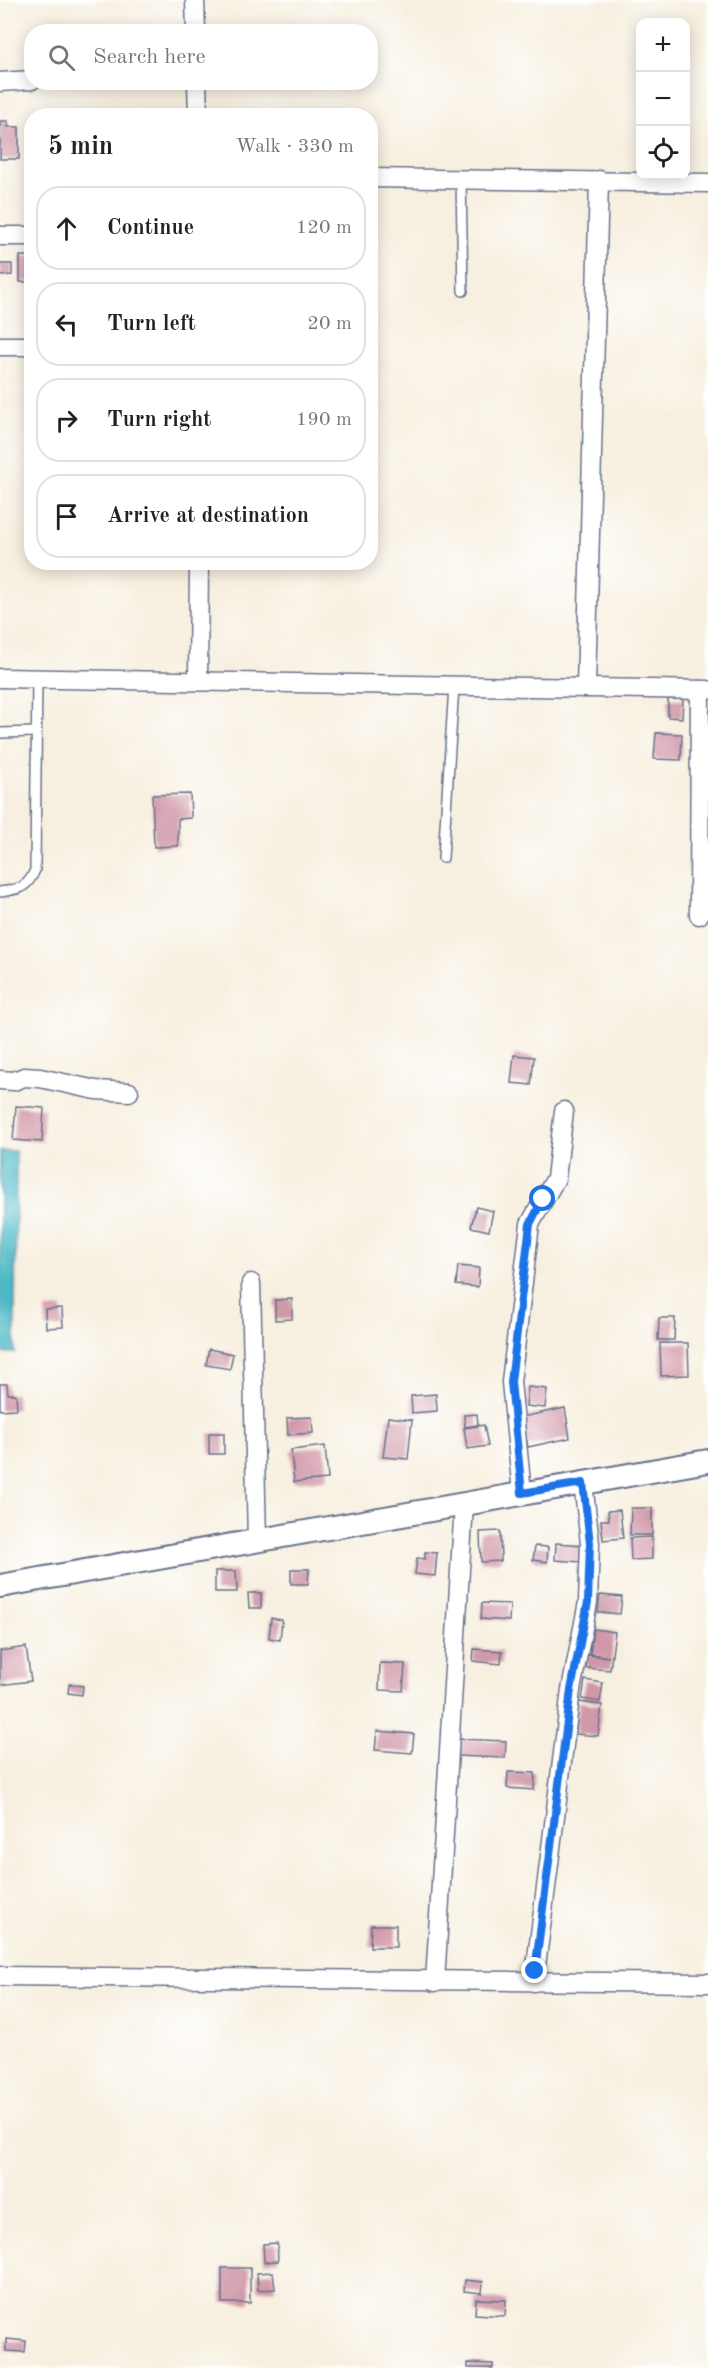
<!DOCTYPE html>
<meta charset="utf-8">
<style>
body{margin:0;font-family:"Old Standard TT",serif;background:#f6f6f6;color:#222}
.controls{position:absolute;right:18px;top:18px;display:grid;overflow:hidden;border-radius:12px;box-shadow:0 3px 15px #0003}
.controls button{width:54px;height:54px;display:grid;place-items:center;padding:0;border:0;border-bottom:2px solid #e0e0e0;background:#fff;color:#222;font:30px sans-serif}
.stop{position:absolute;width:18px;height:18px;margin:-14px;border:4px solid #1a73e8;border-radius:50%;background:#fff}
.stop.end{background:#1a73e8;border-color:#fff;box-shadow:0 2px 6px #0008}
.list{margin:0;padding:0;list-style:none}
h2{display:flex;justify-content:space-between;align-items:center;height:78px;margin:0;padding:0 24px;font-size:26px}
h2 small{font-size:20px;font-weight:400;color:#767676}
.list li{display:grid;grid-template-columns:39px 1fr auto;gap:18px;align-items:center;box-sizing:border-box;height:84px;margin:0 12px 12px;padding:0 12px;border:2px solid #e0e0e0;border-radius:24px}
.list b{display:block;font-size:22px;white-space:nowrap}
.list em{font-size:20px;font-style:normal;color:#767676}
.icon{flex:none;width:33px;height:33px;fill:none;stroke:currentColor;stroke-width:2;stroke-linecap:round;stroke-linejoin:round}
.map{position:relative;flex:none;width:708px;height:2368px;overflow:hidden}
.search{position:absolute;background:#fff;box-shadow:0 3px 15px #0003;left:24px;top:24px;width:354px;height:66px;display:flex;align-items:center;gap:15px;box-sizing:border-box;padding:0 21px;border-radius:24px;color:#767676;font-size:22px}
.panel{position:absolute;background:#fff;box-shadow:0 3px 15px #0003;left:24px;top:108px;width:354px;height:462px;border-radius:24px}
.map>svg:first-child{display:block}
.water{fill:#4cb9c5;stroke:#347492;stroke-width:1.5}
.building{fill:#d097a8}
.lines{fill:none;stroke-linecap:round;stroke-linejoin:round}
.service-casing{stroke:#68728b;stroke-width:12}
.minor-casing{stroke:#68728b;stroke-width:21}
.tertiary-casing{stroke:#68728b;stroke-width:26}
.service{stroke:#fff;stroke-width:9}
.minor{stroke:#fff;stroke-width:18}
.tertiary{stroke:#fff;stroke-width:22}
.route{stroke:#1a73e8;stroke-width:8}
</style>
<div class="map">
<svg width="708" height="2368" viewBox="0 0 708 2368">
<rect width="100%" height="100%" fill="#fff"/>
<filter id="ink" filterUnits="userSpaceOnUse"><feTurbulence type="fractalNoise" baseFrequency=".0167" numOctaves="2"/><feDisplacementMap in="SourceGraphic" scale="12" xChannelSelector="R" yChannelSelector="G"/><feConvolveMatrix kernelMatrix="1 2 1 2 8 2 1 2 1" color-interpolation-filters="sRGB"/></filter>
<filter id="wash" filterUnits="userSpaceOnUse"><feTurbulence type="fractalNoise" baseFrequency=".008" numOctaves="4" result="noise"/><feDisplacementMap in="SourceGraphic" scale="24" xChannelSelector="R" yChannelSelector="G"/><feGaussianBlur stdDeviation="1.35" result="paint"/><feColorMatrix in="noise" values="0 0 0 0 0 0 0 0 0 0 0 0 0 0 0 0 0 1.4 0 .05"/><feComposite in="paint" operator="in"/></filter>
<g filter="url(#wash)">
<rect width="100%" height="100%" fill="#f7efdf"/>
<!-- water -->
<polygon class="water" points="0,1151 16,1151 15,1353 0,1353"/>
<g id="blocks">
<!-- building -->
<g class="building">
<polygon points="0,121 8,121 8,127 19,127 19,159 0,159"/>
<rect x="20" y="256" width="12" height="26"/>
<polygon points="0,264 12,264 12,275 0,276"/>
<polygon points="668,699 683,699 682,718 668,717"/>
<polygon points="656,733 682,734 681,760 654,759"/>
<polygon points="190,794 191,818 178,819 178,846 154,847 152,795"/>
<polygon points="514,1055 534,1057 531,1085 511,1083"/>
<polygon points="16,1106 44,1108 42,1142 13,1140"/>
<polygon points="476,1207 493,1211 489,1231 471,1227"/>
<polygon points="458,1266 479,1268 478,1287 456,1285"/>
<polygon points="292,1299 292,1319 275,1320 275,1300"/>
<polygon points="62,1308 63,1327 46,1328 45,1309"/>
<polygon points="659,1318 675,1318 674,1340 658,1340"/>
<polygon points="660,1343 688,1343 689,1375 661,1376"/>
<polygon points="209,1349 233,1354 230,1369 206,1365"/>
<polygon points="0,1384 7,1384 8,1394 16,1394 17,1409 0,1410"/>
<polygon points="528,1387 547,1389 545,1408 526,1406"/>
<polygon points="436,1394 437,1411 412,1413 411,1396"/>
<polygon points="565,1408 570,1438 528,1447 522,1417"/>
<polygon points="477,1414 478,1425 465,1427 464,1415"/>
<polygon points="312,1417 313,1433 288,1435 287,1418"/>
<polygon points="388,1417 412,1420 408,1459 383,1457"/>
<polygon points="484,1425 488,1446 467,1449 464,1428"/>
<rect x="209" y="1433" width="15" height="21"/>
<polygon points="325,1446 328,1479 294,1482 291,1450"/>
<polygon points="631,1508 652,1508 652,1535 630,1535"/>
<polygon points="620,1510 623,1538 603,1540 601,1520 609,1520 608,1511"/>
<polygon points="500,1531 501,1561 481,1562 480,1532"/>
<polygon points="652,1537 652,1559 631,1560 630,1538"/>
<polygon points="556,1543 583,1545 582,1562 555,1560"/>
<polygon points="535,1546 548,1547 547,1562 533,1560"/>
<polygon points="425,1552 437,1553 435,1576 415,1574 417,1558 425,1559"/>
<polygon points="291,1569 309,1569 308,1584 291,1584"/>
<polygon points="215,1571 236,1571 237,1592 215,1592"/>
<polygon points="248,1593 261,1593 261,1608 249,1608"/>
<polygon points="600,1595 622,1597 620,1614 598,1612"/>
<polygon points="482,1603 510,1604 509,1621 481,1619"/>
<polygon points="271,1618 282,1620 280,1640 269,1638"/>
<polygon points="593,1629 615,1632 610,1670 586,1668 587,1655 609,1657 590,1654"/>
<polygon points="26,1647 31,1681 0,1685 0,1651"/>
<polygon points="474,1649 502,1651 501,1664 473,1661"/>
<polygon points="380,1663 405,1664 403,1691 379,1690"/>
<polygon points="585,1680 603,1683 600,1702 582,1699"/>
<polygon points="69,1684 83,1686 82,1695 68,1693"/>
<polygon points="579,1702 602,1705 598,1736 576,1734"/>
<polygon points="377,1731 414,1734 412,1753 375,1750"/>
<polygon points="458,1739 506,1741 505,1758 457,1756"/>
<polygon points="508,1772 535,1773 534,1790 507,1788"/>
<polygon points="371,1925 396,1925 396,1947 370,1947"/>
<polygon points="277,2243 278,2261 264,2262 263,2244"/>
<rect x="222" y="2268" width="28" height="35"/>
<polygon points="273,2272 275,2289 258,2290 257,2273"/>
<polygon points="465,2280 483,2282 482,2293 464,2291"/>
<polygon points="476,2299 506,2300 505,2316 475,2314"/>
<polygon points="6,2339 26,2341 25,2352 6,2351"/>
<polygon points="468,2363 493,2364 493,2368 468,2368"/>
</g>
</g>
</g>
<g filter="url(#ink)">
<use href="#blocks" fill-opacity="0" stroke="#68728b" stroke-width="1.5"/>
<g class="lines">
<defs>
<g id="service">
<polyline points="461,179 463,291"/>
<polyline points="0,733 36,732"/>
<polyline points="443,858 454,686"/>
<path d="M0,892C19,889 27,889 35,870L37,678"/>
</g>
<g id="minor">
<polyline points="195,0 196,32"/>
<polyline points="0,82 32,80"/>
<polyline points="197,82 198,116"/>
<polyline points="370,178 708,183"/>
<polyline points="0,236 32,236"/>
<polyline points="0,346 32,346"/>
<polyline points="0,678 708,690"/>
<polyline points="198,681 199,562"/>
<polyline points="586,688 599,180"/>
<polyline points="699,915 700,690"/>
<polyline points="0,1080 14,1081 24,1077 40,1078 96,1090 129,1092"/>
<polyline points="251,1283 257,1540"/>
<polyline points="522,1493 511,1382 530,1224 556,1178 564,1111"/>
<polyline points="0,1976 708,1983"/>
<polyline points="435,1982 464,1504"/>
<polyline points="534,1982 571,1690 588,1602 590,1543 583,1483"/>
</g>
<polyline id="tertiary" points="0,1586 708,1461"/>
</defs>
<!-- service casing -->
<use href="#service" class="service-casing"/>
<!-- minor casing -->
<use href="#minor" class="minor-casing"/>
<!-- tertiary casing -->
<use href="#tertiary" class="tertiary-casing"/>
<!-- service -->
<use href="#service" class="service"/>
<!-- minor -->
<use href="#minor" class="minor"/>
<!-- tertiary -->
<use href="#tertiary" class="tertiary"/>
</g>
</g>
<g class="lines" filter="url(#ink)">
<!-- route -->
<polyline class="route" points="535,1971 571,1690 588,1602 590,1543 583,1483 522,1493 511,1382 530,1224 543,1199"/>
</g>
</svg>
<div class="controls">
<button>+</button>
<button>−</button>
<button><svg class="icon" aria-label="locate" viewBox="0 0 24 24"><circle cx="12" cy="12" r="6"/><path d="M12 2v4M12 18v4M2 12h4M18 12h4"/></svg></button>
</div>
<div class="stop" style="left:543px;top:1199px"></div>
<div class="stop end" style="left:535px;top:1971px"></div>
<div class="search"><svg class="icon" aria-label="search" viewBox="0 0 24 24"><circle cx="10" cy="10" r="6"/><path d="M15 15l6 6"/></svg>Search here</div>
<section class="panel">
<h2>5 min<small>Walk · 330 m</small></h2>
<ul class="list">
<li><svg class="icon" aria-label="ahead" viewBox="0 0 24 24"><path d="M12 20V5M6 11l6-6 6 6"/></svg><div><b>Continue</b></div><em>120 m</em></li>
<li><svg class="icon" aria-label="left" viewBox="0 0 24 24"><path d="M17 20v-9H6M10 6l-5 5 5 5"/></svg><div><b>Turn left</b></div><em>20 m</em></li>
<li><svg class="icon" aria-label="right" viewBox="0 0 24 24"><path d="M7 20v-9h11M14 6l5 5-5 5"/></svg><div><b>Turn right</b></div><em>190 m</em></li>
<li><svg class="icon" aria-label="arrive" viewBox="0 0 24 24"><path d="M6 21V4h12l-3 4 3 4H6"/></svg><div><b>Arrive at destination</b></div></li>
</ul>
</section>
</div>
